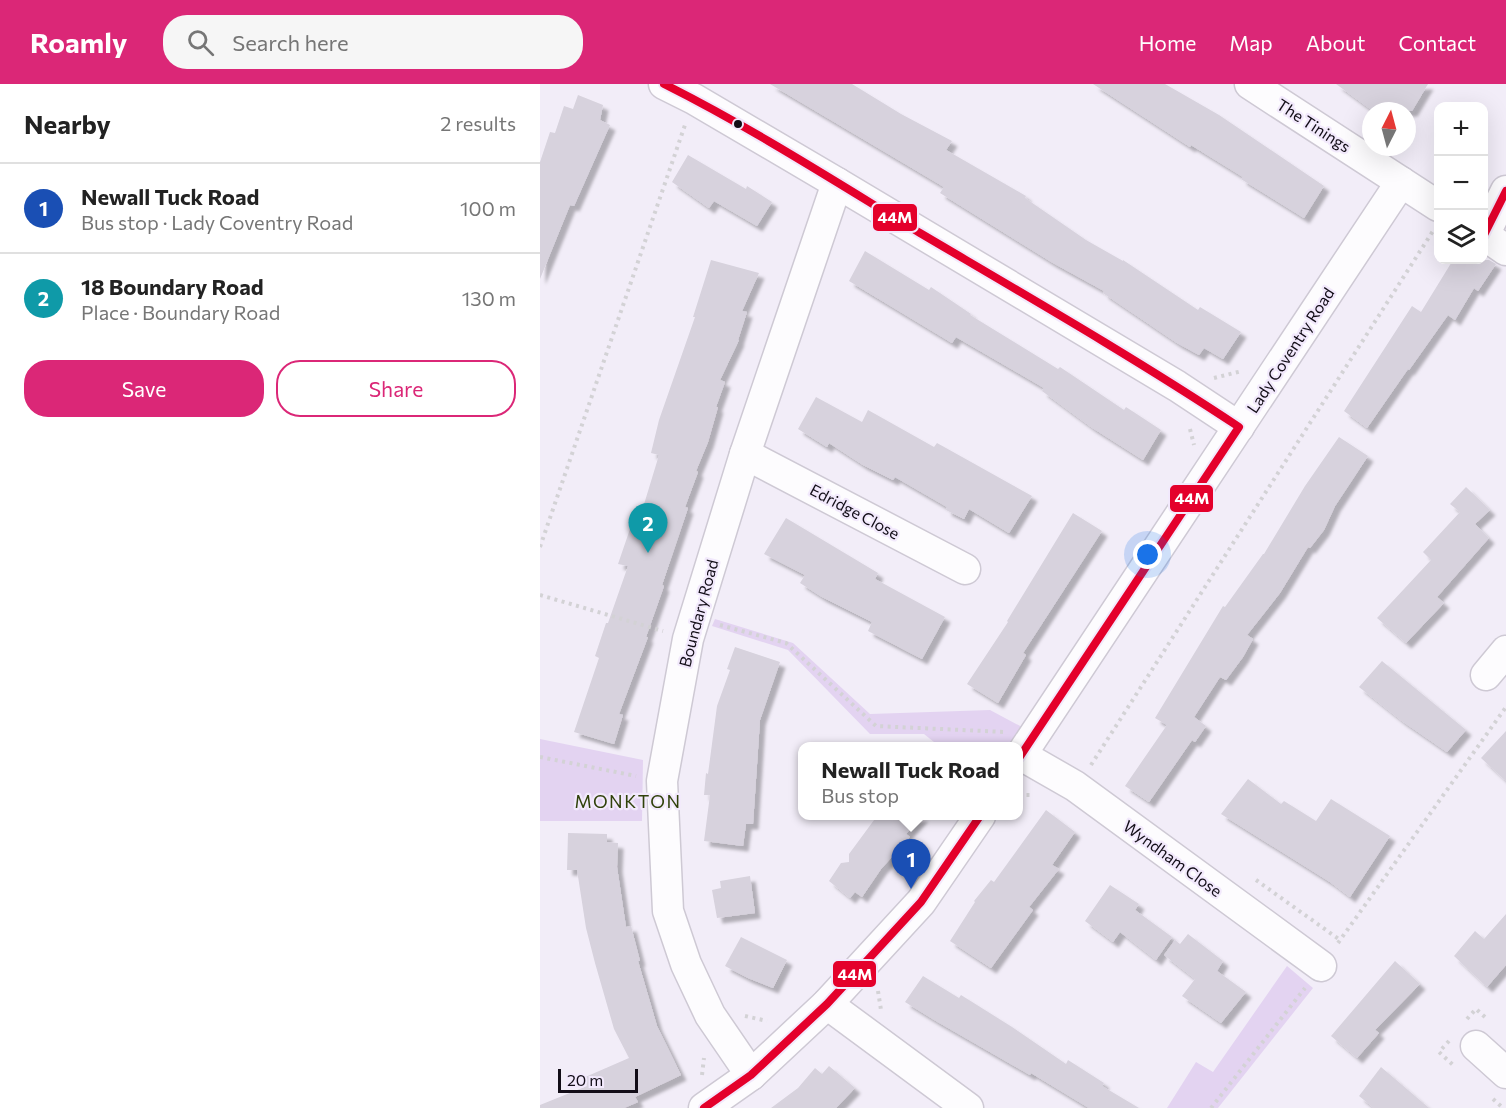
<!DOCTYPE html>
<meta charset="utf-8">
<style>
body{margin:0;font-family:Commissioner,sans-serif;background:#f6f6f6;color:#222}
.controls{position:absolute;right:18px;top:18px;display:grid;overflow:hidden;border-radius:12px;box-shadow:0 6px 24px #0002}
.controls button{width:54px;height:54px;display:grid;place-items:center;padding:0;border:0;border-bottom:2px solid #e0e0e0;background:#fff;color:#222;font:30px sans-serif}
.compass{position:absolute;left:822px;top:18px;width:54px;height:54px;border-radius:50%;background:#fff;box-shadow:0 6px 24px #0002;rotate:6deg}
.scale{position:absolute;left:18px;bottom:15px;width:80px;box-sizing:border-box;padding-left:6px;border:3px solid #120d17;border-top:0;font-size:16px;line-height:21px;white-space:nowrap;color:#120d17;-webkit-text-stroke:4px #f2e9fc;paint-order:stroke}
.you{position:absolute;left:608px;top:471px;width:21px;height:21px;margin:-15px;border:4px solid #fff;border-radius:50%;background:#1a73e8;box-shadow:0 0 0 9px #1a73e833}
.badge{display:grid;place-items:center;width:39px;height:39px;border-radius:50%;background:#db2777;color:#fff;font-size:20px;font-weight:700}
.pin{position:absolute;translate:-50% -50px;filter:drop-shadow(0 2px 3px #0008)}
.pin::after{content:'';position:absolute;top:32px;width:21px;height:18px;background:inherit;clip-path:polygon(0 0,100% 0,50% 100%)}
.popup{position:absolute;left:258px;top:658px;width:225px;height:78px;box-sizing:border-box;display:grid;place-content:center;border-radius:12px;background:#fff;filter:drop-shadow(0 2px 4px #0005);font-size:20px;white-space:nowrap;color:#767676}
.popup b{font-size:22px;color:#222}
.popup::after{content:'';position:absolute;left:50%;top:100%;margin-left:-12px;border:12px solid transparent;border-top-color:#fff}
.list{margin:0;padding:0;list-style:none}
h2{display:flex;justify-content:space-between;align-items:center;height:78px;margin:0;padding:0 24px;font-size:26px}
h2 small{font-size:20px;font-weight:400;color:#767676}
.list li{display:grid;grid-template-columns:39px 1fr auto;gap:18px;align-items:center;box-sizing:border-box;height:90px;padding:0 24px;border-top:2px solid #e0e0e0}
.list b{display:block;font-size:22px;white-space:nowrap}
.list p{margin:0;font-size:20px;white-space:nowrap;color:#767676}
.list em{font-size:20px;font-style:normal;color:#767676}
.actions{display:flex;gap:12px;padding:18px 24px}
.actions a{flex:1;padding:14px 0;border:2px solid #db2777;border-radius:24px;text-align:center;font-size:21px;color:#db2777}
.actions .main{background:#db2777;color:#fff}
.icon{flex:none;width:33px;height:33px;fill:none;stroke:currentColor;stroke-width:2;stroke-linecap:round;stroke-linejoin:round}
.map{position:relative;flex:none;width:966px;height:1024px;overflow:hidden}
header{display:flex;align-items:center;gap:36px;box-sizing:border-box;height:84px;padding:0 30px;background:#db2777;color:#fff}
header strong{font-size:28px}
nav{display:flex;gap:33px;margin-inline-start:auto;font-size:21px}
.search{width:420px;height:54px;background:#f6f6f6;display:flex;align-items:center;gap:15px;box-sizing:border-box;padding:0 21px;border-radius:24px;color:#767676;font-size:22px}
main{display:flex}
aside{flex:1;background:#fff}
.map>svg:first-child{display:block}
.green{fill:#e3d3f1}
.building{fill:#d7d2dd;filter:url(#shadow)}
.lines{fill:none;stroke-linecap:round;stroke-linejoin:round}
.street-casing{stroke:#cec9d4;stroke-width:33}
.path{stroke:#d3d2d5;stroke-width:4;stroke-dasharray:3 4.5;stroke-linecap:butt}
.street{stroke:#fdfcfe;stroke-width:30}
.bus-1-casing{stroke:#f2e9fc;stroke-width:12}
.bus-1{stroke:#e4002b;stroke-width:8}
.bus-dot{fill:#120d17;stroke:#f2e9fc;stroke-width:2}
.labels{text-anchor:middle;dominant-baseline:central;stroke-width:4.5;stroke-linejoin:round;paint-order:stroke}
.street-label{font-size:16px;fill:#120d17;stroke:#f2e9fc}
.neighbourhood-label{font-size:18px;letter-spacing:1.5px;fill:#30410a;stroke:#f2e9fc}
.line-badge{stroke:#f2e9fc;stroke-width:2}
.badge-label{font-size:16px;text-anchor:middle;font-weight:bold;fill:#fff}
</style>
<header>
<strong>Roamly</strong>
<div class="search"><svg class="icon" aria-label="search" viewBox="0 0 24 24"><circle cx="10" cy="10" r="6"/><path d="M15 15l6 6"/></svg>Search here</div>
<nav><a>Home</a><a>Map</a><a>About</a><a>Contact</a></nav>
</header>
<main>
<aside>
<h2>Nearby<small>2 results</small></h2>
<ul class="list">
<li><span class="badge" style="background:#1a4fb4">1</span><div><b>Newall Tuck Road</b><p>Bus stop · Lady Coventry Road</p></div><em>100 m</em></li>
<li><span class="badge" style="background:#0f9aa8">2</span><div><b>18 Boundary Road</b><p>Place · Boundary Road</p></div><em>130 m</em></li>
</ul>
<div class="actions"><a class="main">Save</a><a>Share</a></div>
</aside>
<div class="map">
<svg width="966" height="1024" viewBox="0 0 966 1024">
<defs>
<filter id="shadow"><feDropShadow dx="5.5" dy="5.5" stdDeviation="1.5" flood-color="#0004"/></filter>
</defs>
<rect width="100%" height="100%" fill="#f2edf8"/>
<!-- green -->
<g class="green">
<polygon points="175,535 253,559 330,630 450,626 482,643 469,662 399,662 384,650 330,650 248,566 172,542"/>
<polygon points="0,655 103,676 102,737 0,737"/>
<polygon points="747,882 773,904 678,1024 627,1024 656,978 673,988"/>
</g>
<!-- building -->
<g class="building">
<polygon points="230,0 312,0 361,30 412,57 406,66 486,112 485,114 546,156 583,177 583,176 658,226 660,223 701,248 683,275 664,264 659,271 637,259 563,209 564,207 513,179 400,109 404,103"/>
<polygon points="553,0 625,0 679,31 784,102 764,134 701,95 703,93 651,61 650,63"/>
<polygon points="796,0 888,0 872,27 833,27"/>
<polygon points="38,11 63,21 60,36 70,41 34,122 30,121 0,195 0,78 10,48 15,49 24,22 33,25"/>
<polygon points="148,71 206,105 207,102 232,118 217,142 174,117 169,124 132,98"/>
<polygon points="325,167 389,206 391,203 431,230 430,231 518,285 520,283 584,326 586,323 621,346 603,376 551,343 502,307 504,304 416,253 412,259 309,197"/>
<polygon points="171,176 219,189 202,227 207,228 198,256 199,256 180,296 185,298 176,323 178,323 168,358 156,387 158,388 145,423 148,424 122,501 124,502 106,553 108,553 79,630 83,631 74,660 34,648 59,574 55,572 66,539 68,539 88,482 78,480 90,445 95,446 105,417 119,371 111,369 119,336 155,233 153,233"/>
<polygon points="913,176 949,176 956,180 938,207 934,204 915,236 908,231 869,286 868,285 827,344 804,327 872,222 881,228"/>
<polygon points="276,313 322,338 328,326 394,363 397,359 492,412 469,449 429,425 424,435 406,426 407,423 355,393 353,396 323,381 289,359 287,363 258,345"/>
<polygon points="799,353 828,372 795,422 784,446 770,464 768,463 740,509 707,551 713,555 703,573 686,596 680,593 654,633 666,642 655,658 652,656 609,718 585,702 627,641 615,634 683,522 685,523 723,470 724,470 765,402"/>
<polygon points="926,403 950,426 935,440 949,454 897,513 904,519 866,559 837,534 891,476 883,468 920,428 910,420"/>
<polygon points="533,429 562,447 483,569 486,571 458,619 427,600 468,538 467,537"/>
<polygon points="246,434 338,489 335,495 405,533 382,575 328,547 332,538 282,513 260,499 265,491 224,470"/>
<polygon points="195,563 240,578 220,636 213,740 206,740 203,762 164,757 170,711 164,711 166,689 168,690 177,622 190,586 187,585"/>
<polygon points="842,577 926,646 907,668 862,637 819,603"/>
<polygon points="966,647 966,697 941,674"/>
<polygon points="708,695 741,720 744,717 776,737 791,715 850,752 810,813 790,798 681,730"/>
<polygon points="506,726 535,748 512,781 519,785 489,823 493,826 451,884 410,857 435,818 434,817 451,796 454,798"/>
<polygon points="337,732 383,732 366,750 370,753 341,785 322,813 315,808 310,814 289,797 301,779 309,778 309,770"/>
<polygon points="28,749 67,750 67,758 78,759 77,783 86,843 91,842 100,877 98,877 117,942 141,991 95,1013 98,1018 84,1024 0,1024 0,1021 47,1002 43,994 89,974 74,945 55,879 46,844 37,786 27,786"/>
<polygon points="210,792 215,829 177,834 172,806 181,804 180,797"/>
<polygon points="570,801 599,820 595,826 632,853 616,876 580,848 573,858 545,837"/>
<polygon points="966,830 966,881 947,903 914,872 935,847 944,855"/>
<polygon points="648,850 683,877 677,887 706,908 681,939 642,912 655,895 624,871 635,856 640,860"/>
<polygon points="201,853 247,876 233,904 208,894 185,882"/>
<polygon points="855,877 880,900 835,946 839,949 817,974 791,952"/>
<polygon points="383,892 419,914 421,911 472,943 526,980 528,976 564,999 562,1002 599,1024 549,1024 491,989 490,991 396,937 365,918"/>
<polygon points="289,982 315,1004 296,1024 231,1024 258,1004 275,984 282,990"/>
<polygon points="841,983 889,1024 834,1024 819,1012"/>
</g>
<g class="lines">
<defs>
<g id="street">
<polyline points="124,0 154,15 297,99 637,302 699,343"/>
<polyline points="710,0 898,122"/>
<polyline points="944,151 966,107"/>
<polyline points="944,151 966,166"/>
<polyline points="205,370 425,485"/>
<polyline points="946,591 966,567"/>
<polyline points="481,671 535,702 781,882"/>
<polyline points="479,674 861,98"/>
<polyline points="287,920 428,1024"/>
<polyline points="936,962 966,989"/>
<polyline points="211,991 170,931 146,880 128,827 122,697 148,555 205,370 297,99"/>
<polyline points="164,1024 211,991 287,920 381,818 440,732"/>
</g>
</defs>
<!-- street casing -->
<use href="#street" class="street-casing"/>
<!-- path -->
<g class="path">
<polyline points="674,294 702,287"/>
<polyline points="650,345 654,361"/>
<polyline points="0,463 145,41"/>
<polyline points="0,511 123,547"/>
<polyline points="180,541 246,559 336,642 465,648"/>
<polyline points="0,673 96,692"/>
<polyline points="551,681 893,147"/>
<polyline points="479,711 493,711"/>
<polyline points="716,796 800,856"/>
<polyline points="798,859 966,623"/>
<polyline points="338,907 341,926"/>
<polyline points="205,932 227,937"/>
<polyline points="927,935 936,925 947,935"/>
<polyline points="909,957 899,968 913,981"/>
<polyline points="162,991 164,974"/>
<polyline points="953,1015 963,1024"/>
<polyline points="671,1024 765,904"/>
</g>
<!-- street -->
<use href="#street" class="street"/>
<defs>
<g id="bus-1">
<path d="M124,0C212,44 296,98 380,149C487,212 595,274 699,343L479,674"/>
<polyline points="944,151 966,107"/>
<polyline points="164,1024 211,991 287,920 381,818 440,732"/>
</g>
</defs>
<!-- bus-1 casing -->
<use href="#bus-1" class="bus-1-casing"/>
<!-- bus-1 -->
<use href="#bus-1" class="bus-1"/>
</g>
<!-- markers -->
<circle class="bus-dot" cx="198" cy="40" r="5"/>
<g class="labels">
<!-- street labels -->
<g class="street-label">
<text transform="translate(774 41) rotate(33)">The Tinings</text>
<text transform="translate(750 266) rotate(-57)">Lady Coventry Road</text>
<text transform="translate(315 427) rotate(28)">Edridge Close</text>
<text transform="translate(158 529) rotate(-75)">Boundary Road</text>
<text transform="translate(633 774) rotate(36)">Wyndham Close</text>
</g>
<!-- neighbourhood labels -->
<g class="neighbourhood-label">
<text x="88" y="717">MONKTON</text>
</g>
</g>
<g class="line-badge">
<rect x="332" y="119" width="46" height="29" rx="6" fill="#e4002b"/>
<rect x="629" y="400" width="45" height="29" rx="6" fill="#e4002b"/>
<rect x="292" y="876" width="45" height="28" rx="6" fill="#e4002b"/>
</g>
<g class="badge-label">
<text x="355" y="139">44M</text>
<text x="652" y="420">44M</text>
<text x="315" y="896">44M</text>
</g>
</svg>
<div class="controls">
<button>+</button>
<button>−</button>
<button><svg class="icon" aria-label="layers" viewBox="0 0 24 24"><path d="M12 4l9 5-9 5-9-5zM3 14l9 5 9-5"/></svg></button>
</div>
<svg class="compass" viewBox="-18 -18 36 36"><path d="M0-13l5 13h-10z" fill="#e53935"/><path d="M0 13l5-13h-10z" fill="#767676"/></svg>
<div class="scale">20 m</div>
<div class="you"></div>
<div class="pin badge" style="left:371px;top:805px;background:#1a4fb4">1</div>
<div class="popup"><b>Newall Tuck Road</b>Bus stop</div>
<div class="pin badge" style="left:108px;top:469px;background:#0f9aa8">2</div>
</div>
</main>
